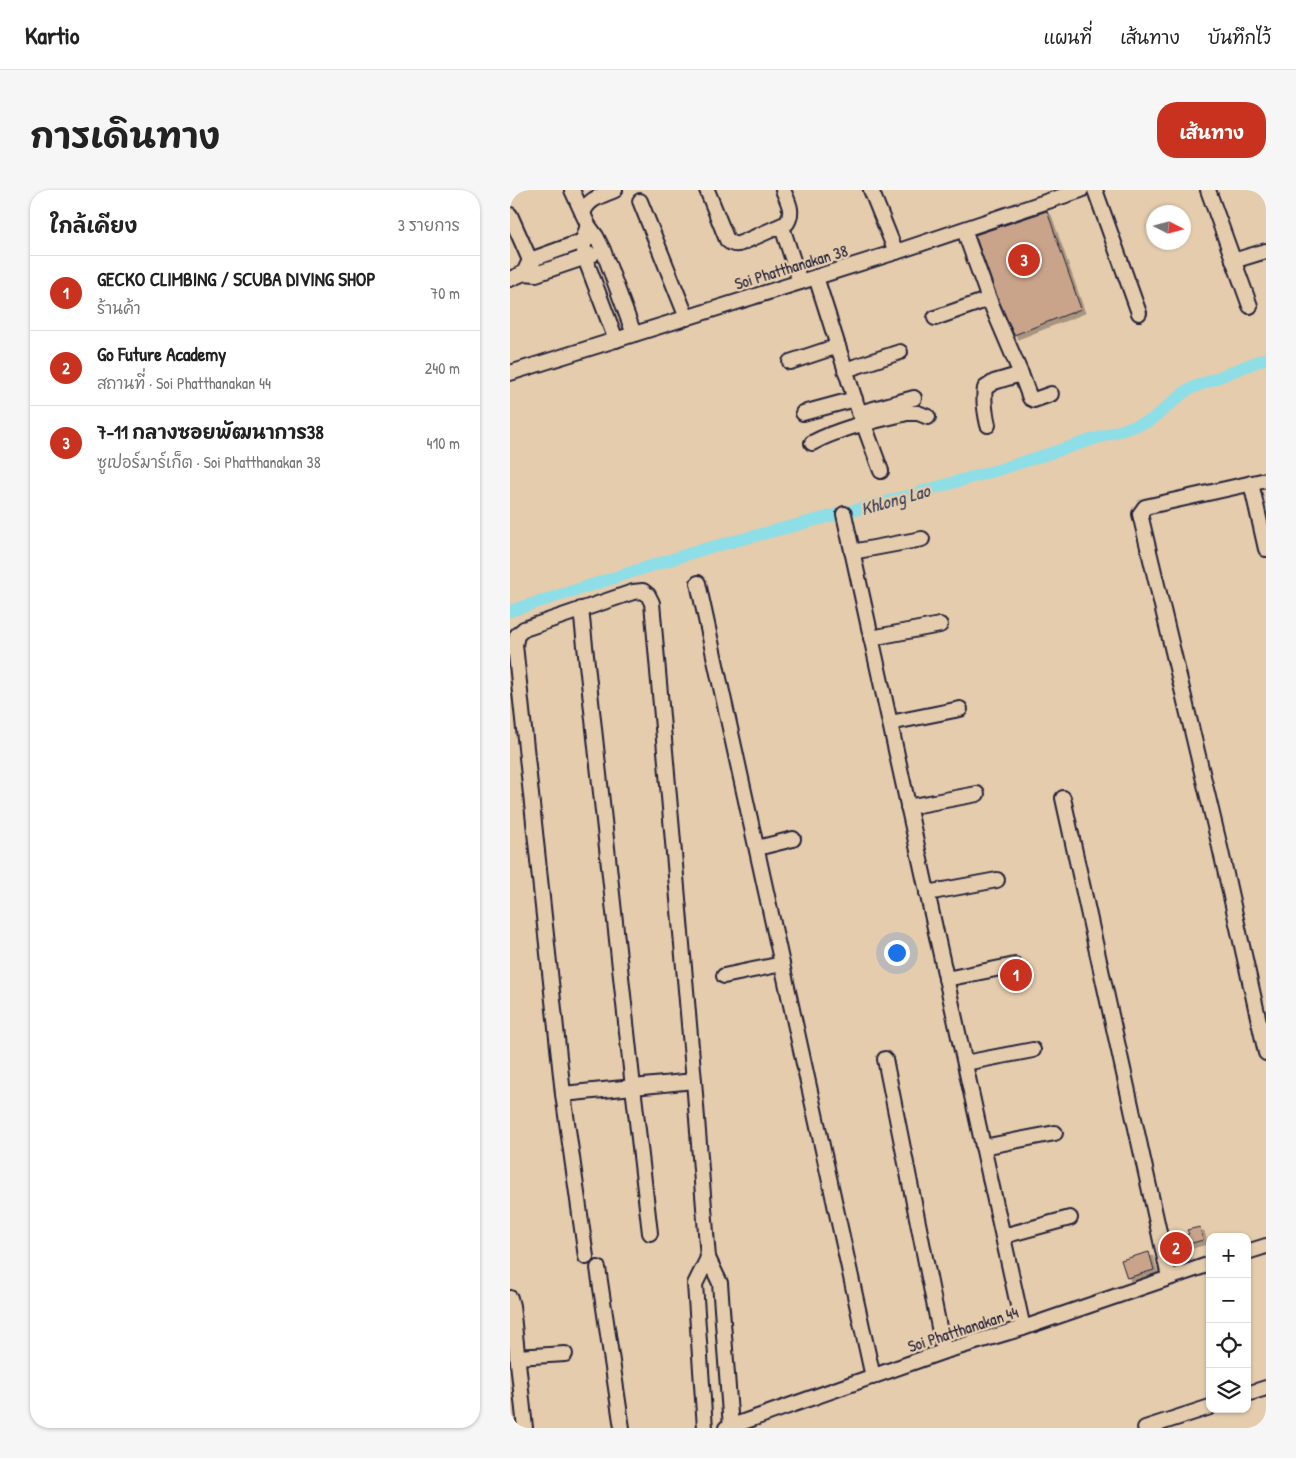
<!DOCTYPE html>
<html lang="th">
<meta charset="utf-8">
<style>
body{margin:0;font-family:"Patrick Hand","Playpen Sans Thai",sans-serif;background:#f6f6f6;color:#222}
.controls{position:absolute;right:15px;bottom:15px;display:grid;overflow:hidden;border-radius:10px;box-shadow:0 1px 4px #0004}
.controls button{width:45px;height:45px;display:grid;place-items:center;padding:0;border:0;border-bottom:1px solid #e0e0e0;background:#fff;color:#222;font:25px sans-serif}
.compass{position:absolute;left:636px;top:15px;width:45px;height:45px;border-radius:50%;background:#fff;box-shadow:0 1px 4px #0004;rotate:96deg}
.you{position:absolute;left:386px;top:762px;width:18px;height:18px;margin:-12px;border:4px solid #fff;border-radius:50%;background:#1a73e8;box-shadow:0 0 0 8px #1a73e833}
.badge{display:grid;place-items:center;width:32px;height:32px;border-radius:50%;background:#c8321e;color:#fff;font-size:16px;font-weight:700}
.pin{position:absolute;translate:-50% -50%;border:2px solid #fff;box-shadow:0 1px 5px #0006}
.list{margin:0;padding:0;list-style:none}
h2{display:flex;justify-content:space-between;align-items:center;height:65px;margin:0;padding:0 20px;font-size:21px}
h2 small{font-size:16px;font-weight:400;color:#767676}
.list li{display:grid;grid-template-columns:32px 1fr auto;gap:15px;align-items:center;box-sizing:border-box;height:75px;padding:0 20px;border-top:1px solid #e0e0e0}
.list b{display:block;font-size:19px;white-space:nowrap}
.list p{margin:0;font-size:16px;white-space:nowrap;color:#767676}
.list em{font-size:16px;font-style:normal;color:#767676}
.icon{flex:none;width:28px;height:28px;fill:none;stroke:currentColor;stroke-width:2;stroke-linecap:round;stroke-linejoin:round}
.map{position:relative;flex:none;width:756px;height:1238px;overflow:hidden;border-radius:20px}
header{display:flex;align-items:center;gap:30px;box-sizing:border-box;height:70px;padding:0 25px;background:#fff;border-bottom:1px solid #e0e0e0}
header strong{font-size:24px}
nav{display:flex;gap:28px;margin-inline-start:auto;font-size:18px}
.intro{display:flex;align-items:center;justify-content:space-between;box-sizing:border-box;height:120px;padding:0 30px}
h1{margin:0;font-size:35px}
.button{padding:12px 22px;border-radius:20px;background:#c8321e;color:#fff;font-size:18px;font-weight:700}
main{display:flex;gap:30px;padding:0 30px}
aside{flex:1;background:#fff;border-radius:20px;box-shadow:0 1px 4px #0004}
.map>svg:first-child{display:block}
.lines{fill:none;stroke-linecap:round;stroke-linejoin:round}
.canal{stroke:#8ddee6;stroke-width:12}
.building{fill:#c9a48a;stroke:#22223b;filter:url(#shadow)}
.minor-casing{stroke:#22223b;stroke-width:18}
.minor{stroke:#e5ccad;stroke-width:14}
.labels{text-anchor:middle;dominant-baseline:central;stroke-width:5;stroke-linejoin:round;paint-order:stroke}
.street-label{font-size:16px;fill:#22223b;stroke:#e5ccad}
.water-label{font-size:18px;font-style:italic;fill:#323e55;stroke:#e5ccad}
</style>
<header>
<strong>Kartio</strong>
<nav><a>แผนที่</a><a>เส้นทาง</a><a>บันทึกไว้</a></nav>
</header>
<div class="intro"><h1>การเดินทาง</h1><a class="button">เส้นทาง</a></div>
<main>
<aside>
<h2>ใกล้เคียง<small>3 รายการ</small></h2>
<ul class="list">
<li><span class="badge">1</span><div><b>GECKO CLIMBING / SCUBA DIVING SHOP</b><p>ร้านค้า</p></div><em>70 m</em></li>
<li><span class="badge">2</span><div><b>Go Future Academy</b><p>สถานที่ · Soi Phatthanakan 44</p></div><em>240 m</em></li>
<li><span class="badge">3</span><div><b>7-11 กลางซอยพัฒนาการ38</b><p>ซูเปอร์มาร์เก็ต · Soi Phatthanakan 38</p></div><em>410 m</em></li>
</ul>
</aside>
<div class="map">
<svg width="756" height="1238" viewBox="0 0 756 1238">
<defs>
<filter id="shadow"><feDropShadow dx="4" dy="4" stdDeviation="0" flood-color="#0004"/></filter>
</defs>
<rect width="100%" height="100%" fill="#e5ccad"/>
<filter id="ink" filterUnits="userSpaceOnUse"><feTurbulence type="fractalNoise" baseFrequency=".02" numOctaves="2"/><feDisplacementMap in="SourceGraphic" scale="10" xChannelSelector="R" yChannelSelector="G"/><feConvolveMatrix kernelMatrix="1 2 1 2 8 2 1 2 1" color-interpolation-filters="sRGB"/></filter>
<g filter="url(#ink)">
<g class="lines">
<!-- canal -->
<polyline class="canal" points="0,421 194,359 368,314 491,279 640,231 677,200 756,168"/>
</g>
<!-- building -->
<g class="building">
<polygon points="537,21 571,119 504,145 487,106 465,45"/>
<polygon points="690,1037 693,1050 675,1055 678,1065 664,1069 660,1050 679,1044 677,1040"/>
<polygon points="639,1062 644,1080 617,1088 611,1070"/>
</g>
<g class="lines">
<defs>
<g id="minor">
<polyline points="62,0 78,35 86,46 93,60 124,144"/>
<path d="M197,0L217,50C220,53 224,55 229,54L277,33C284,21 278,12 273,0"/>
<polyline points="361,0 386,62"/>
<polyline points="585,0 629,123"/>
<polyline points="698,0 740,116"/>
<polyline points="130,11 177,128"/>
<path d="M73,24C77,9 91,6 105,0"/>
<polyline points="0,25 23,77"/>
<polyline points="78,35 73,50 75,68 106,150"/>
<polyline points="272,37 290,92"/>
<path d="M454,40L479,109L511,184L484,192L475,198C473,211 475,222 478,235"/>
<polyline points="723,71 756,61"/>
<polyline points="14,83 20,70 81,48"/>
<polyline points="306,87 346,213 371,281"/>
<polyline points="0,89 14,83 26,84 82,65"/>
<polyline points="425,128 479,109"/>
<polyline points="280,172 328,156"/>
<polyline points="335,180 390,162"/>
<polyline points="0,183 386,62 571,0"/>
<polyline points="511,184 520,208 524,210 541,204"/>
<polyline points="293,223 345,209"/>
<polyline points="349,223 404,208"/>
<path d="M302,253C332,237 365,231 397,223H408L418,227"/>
<polyline points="756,290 635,317 630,324 709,653 756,863"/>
<polyline points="741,293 756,359"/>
<polyline points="334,324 513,1138"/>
<polyline points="342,362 412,349"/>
<polyline points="188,393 363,1187"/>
<polyline points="71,419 123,897 140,1043"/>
<polyline points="361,448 430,435"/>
<polyline points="380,533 450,519"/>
<polyline points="553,608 659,1087"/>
<polyline points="398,617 467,604"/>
<polyline points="247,658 283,649"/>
<polyline points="417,703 487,690"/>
<polyline points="214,786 272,774"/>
<polyline points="436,789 505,775"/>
<polyline points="375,869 431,1147 435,1161"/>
<polyline points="455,873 523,860"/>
<polyline points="53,904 184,891"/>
<polyline points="473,957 545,943"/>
<polyline points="493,1046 560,1028"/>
<polyline points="737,1062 756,1056"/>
<polyline points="76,1067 53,904 5,455 7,445 14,439 123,402 133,401 138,405 142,413 184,891 198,1068 210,1093 221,1237"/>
<polyline points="88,1078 112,1238"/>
<polyline points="0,1108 2,1116 15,1238"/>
<polyline points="7,1167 55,1164"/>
<polyline points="737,1204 756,1198"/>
<polyline points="195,1238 185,1094 198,1068"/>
<polyline points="216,1238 435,1161 513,1138 700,1074"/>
<polyline points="635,1238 700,1217"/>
</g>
</defs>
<!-- minor casing -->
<use href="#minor" class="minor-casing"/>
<!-- minor -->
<use href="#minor" class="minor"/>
</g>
</g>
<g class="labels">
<!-- street labels -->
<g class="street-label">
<text transform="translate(281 77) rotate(-17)">Soi Phatthanakan 38</text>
<text transform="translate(453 1139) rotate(-18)">Soi Phatthanakan 44</text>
</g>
<!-- water labels -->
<g class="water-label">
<text transform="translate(385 309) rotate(-16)">Khlong Lao</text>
</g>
</g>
</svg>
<div class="controls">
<button>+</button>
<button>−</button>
<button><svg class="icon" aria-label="locate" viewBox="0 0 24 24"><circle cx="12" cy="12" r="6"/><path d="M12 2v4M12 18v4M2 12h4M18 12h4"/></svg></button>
<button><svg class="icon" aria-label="layers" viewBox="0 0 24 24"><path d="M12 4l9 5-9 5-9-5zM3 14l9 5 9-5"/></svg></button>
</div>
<svg class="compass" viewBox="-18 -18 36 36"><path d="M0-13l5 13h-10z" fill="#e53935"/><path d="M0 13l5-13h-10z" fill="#767676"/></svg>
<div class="you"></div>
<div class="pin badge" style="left:506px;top:785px">1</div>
<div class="pin badge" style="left:666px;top:1058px">2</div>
<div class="pin badge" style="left:514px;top:70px">3</div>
</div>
</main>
